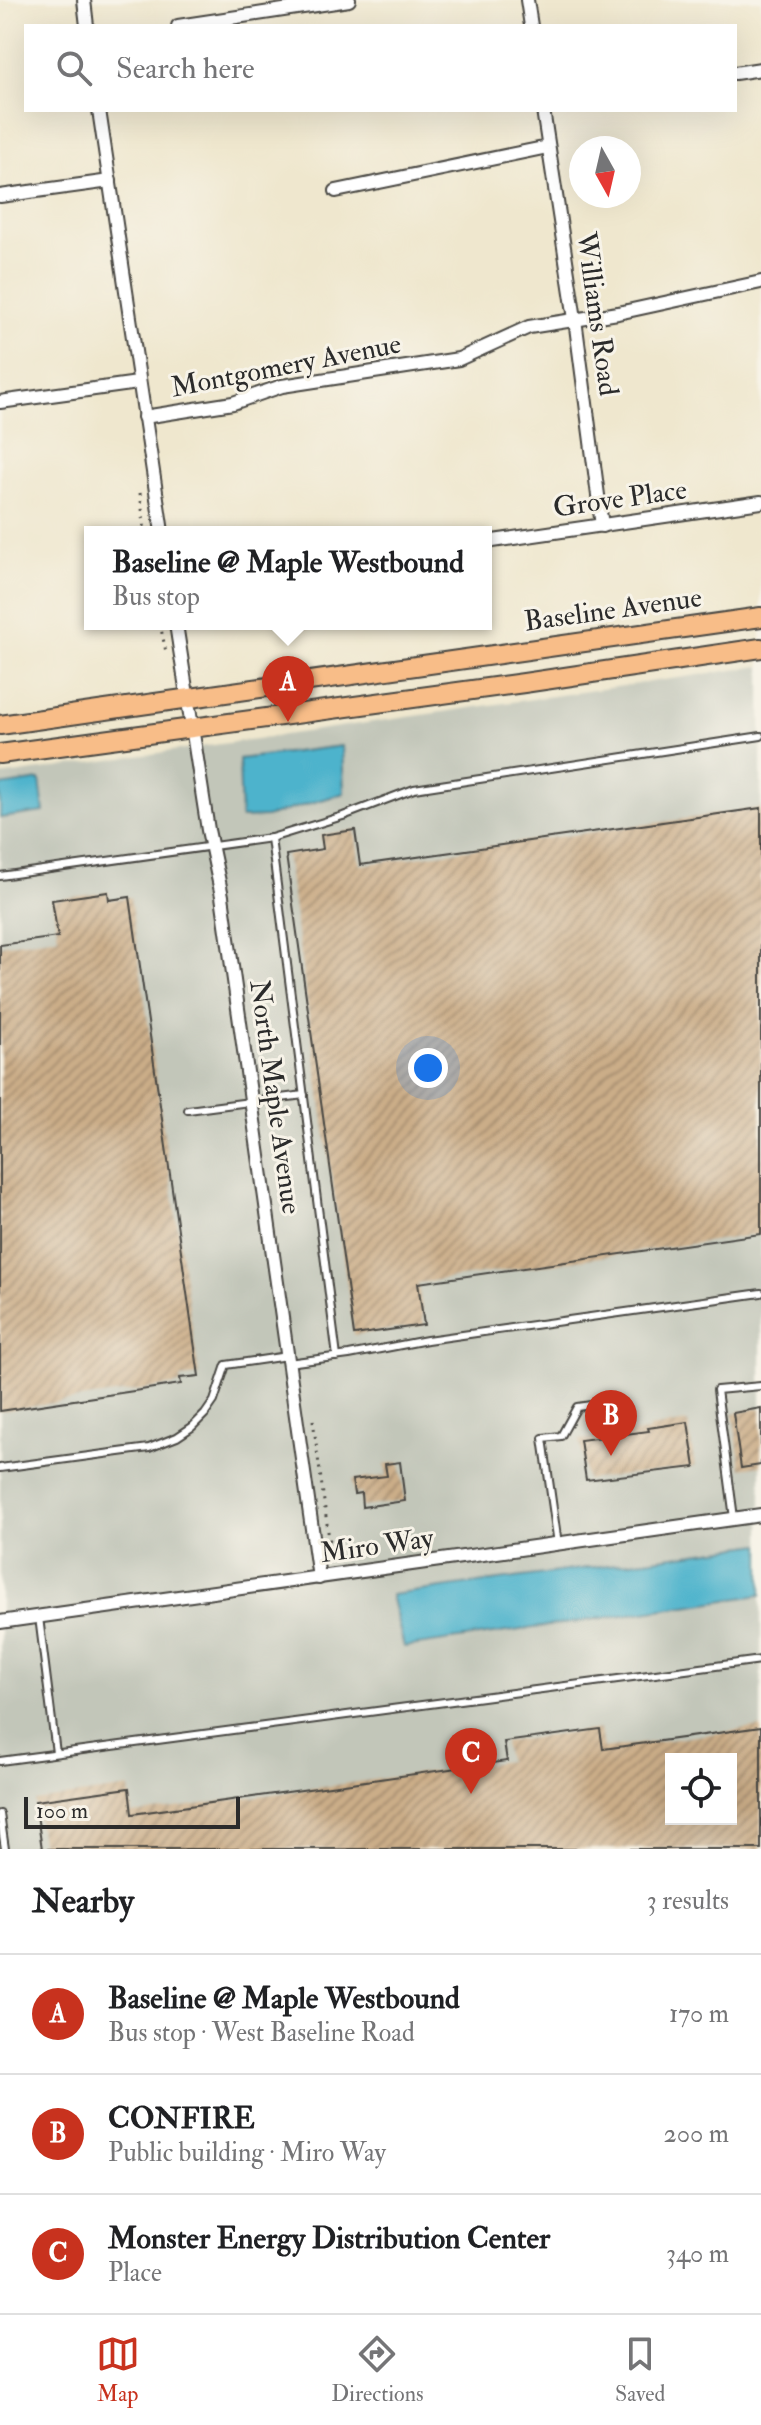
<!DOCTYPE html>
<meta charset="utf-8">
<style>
body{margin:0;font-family:"IM FELL Double Pica",serif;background:#f2f2f2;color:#202124}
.controls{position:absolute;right:24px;bottom:24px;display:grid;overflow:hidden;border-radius:0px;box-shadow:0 8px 32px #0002}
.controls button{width:72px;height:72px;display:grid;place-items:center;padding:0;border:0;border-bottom:2px solid #e0e0e0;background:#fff;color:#202124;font:40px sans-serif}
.compass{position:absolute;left:569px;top:136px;width:72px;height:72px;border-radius:50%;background:#fff;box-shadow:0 8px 32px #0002;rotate:172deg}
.scale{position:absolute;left:24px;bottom:20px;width:216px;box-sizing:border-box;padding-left:8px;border:4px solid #2b2b2b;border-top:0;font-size:22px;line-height:28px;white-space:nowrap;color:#2b2b2b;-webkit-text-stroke:6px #f7f3e8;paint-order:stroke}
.you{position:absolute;left:428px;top:1068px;width:28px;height:28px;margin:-20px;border:6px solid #fff;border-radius:50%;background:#1a73e8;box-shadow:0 0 0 12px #1a73e833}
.badge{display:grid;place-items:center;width:52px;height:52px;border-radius:50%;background:#c8321e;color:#fff;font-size:26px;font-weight:700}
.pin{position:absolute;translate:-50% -66px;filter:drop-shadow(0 2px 4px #0008)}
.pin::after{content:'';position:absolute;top:42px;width:28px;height:24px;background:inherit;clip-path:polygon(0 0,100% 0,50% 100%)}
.popup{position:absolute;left:84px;top:526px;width:408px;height:104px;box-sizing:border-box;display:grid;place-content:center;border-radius:0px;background:#fff;filter:drop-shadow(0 2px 6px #0005);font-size:26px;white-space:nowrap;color:#757577}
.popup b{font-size:30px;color:#202124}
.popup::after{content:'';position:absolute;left:50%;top:100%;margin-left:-16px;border:16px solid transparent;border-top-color:#fff}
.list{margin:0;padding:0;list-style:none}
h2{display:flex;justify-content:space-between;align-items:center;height:104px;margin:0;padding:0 32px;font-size:34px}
h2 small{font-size:26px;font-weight:400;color:#757577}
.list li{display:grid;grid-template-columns:52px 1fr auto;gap:24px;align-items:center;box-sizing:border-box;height:120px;padding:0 32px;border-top:2px solid #e0e0e0}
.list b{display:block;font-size:30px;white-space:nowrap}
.list p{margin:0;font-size:26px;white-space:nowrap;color:#757577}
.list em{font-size:26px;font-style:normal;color:#757577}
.icon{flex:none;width:44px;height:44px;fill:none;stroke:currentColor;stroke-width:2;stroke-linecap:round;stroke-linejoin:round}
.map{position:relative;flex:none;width:761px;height:1849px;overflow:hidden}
.search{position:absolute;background:#fff;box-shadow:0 8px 32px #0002;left:24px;right:24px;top:24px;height:88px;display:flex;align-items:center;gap:20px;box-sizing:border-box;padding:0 28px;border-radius:0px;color:#757577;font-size:30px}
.sheet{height:464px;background:#fff}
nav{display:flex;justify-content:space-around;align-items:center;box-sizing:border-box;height:112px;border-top:2px solid #e0e0e0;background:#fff;font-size:22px;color:#757577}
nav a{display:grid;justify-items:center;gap:4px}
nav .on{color:#c8321e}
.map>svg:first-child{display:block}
.industrial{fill:#c2c6b9;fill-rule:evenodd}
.water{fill:#4db3cc;stroke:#3c6f7c;stroke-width:2}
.building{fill:url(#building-hatch);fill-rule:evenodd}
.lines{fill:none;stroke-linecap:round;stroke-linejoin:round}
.service-casing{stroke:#484743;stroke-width:10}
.minor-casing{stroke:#484743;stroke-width:16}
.primary-casing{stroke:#484743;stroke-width:22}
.path{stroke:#484743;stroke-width:3;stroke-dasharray:2 6;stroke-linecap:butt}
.service{stroke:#fff;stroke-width:6}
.minor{stroke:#fff;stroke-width:12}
.primary{stroke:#f8bd88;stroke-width:18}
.labels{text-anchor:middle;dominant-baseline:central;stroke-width:6;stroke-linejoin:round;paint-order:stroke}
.street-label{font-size:28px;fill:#2b2b2b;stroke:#f7f3e8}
</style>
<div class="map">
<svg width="761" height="1849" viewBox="0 0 761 1849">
<defs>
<pattern id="building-hatch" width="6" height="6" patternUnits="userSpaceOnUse" patternTransform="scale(2)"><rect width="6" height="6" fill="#cbad88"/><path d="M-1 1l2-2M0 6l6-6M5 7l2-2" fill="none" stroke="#a58d6f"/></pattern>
</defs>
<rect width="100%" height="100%" fill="#f7f3e8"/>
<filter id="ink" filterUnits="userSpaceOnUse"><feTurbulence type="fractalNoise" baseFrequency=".0125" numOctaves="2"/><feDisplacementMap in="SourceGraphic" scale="16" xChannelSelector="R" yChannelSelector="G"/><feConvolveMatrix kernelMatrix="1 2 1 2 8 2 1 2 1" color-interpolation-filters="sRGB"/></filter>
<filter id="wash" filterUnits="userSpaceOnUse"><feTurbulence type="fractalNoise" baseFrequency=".006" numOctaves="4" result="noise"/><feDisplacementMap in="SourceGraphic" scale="32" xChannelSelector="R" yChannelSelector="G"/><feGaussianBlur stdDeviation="1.8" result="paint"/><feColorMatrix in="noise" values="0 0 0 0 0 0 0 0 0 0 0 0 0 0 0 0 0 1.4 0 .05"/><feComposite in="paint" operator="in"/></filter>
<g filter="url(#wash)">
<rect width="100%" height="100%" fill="#efe7ce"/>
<!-- industrial -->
<path class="industrial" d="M761,666V1849H0V776ZM671,1759H731V1819H671Z"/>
<!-- water -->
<g class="water">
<polygon points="342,746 344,793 266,817 241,818 239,759"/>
<polygon points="40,780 44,812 0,818 0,786"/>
<polygon points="761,1544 761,1595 404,1647 391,1595"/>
</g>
<g id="blocks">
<!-- building -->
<g class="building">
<polygon points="761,808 761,1234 418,1283 424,1325 354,1335 286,855 323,849 321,835 355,830 360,865"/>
<polygon points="108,892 109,900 130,897 199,1376 180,1378 181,1384 0,1411 0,945 58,937 52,900"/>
<polygon points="761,1408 761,1465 741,1468 733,1413"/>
<polygon points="688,1422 695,1467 586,1480 580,1440 649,1431 648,1428"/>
<polygon points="400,1462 405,1501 362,1507 361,1493 354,1494 352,1480 387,1476 385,1464"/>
<path d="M761,1727V1849H42L35,1801L129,1788L132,1814L507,1761L504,1742L600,1729L603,1749ZM671,1759H731V1819H671Z"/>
</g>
</g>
</g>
<g filter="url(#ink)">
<use href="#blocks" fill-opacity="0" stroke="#484743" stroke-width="2"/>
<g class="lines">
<defs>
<g id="service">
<polyline points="271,838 337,1357"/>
<polyline points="0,876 271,838 343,816 414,789 761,736"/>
<polyline points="188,1110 304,1095"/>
<polyline points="288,1363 349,1355 427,1340 761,1293"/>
<polyline points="0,1468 149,1448 177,1437 192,1427 205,1414 214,1401 226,1365 287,1356"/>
<polyline points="734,1518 717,1390 761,1386"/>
<polyline points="558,1544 543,1438 561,1436 577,1407 612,1402"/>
<polyline points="39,1617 56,1753"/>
<polyline points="0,1761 761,1660"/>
<polyline points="0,1814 5,1849"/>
</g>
<g id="minor">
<polyline points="84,0 87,26"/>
<polyline points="527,0 531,26"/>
<polyline points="178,26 349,0"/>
<polyline points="735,73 761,69"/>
<polyline points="99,110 162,532"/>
<polyline points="543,110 575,319 602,526"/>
<polyline points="336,191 548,147"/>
<polyline points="0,196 110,181"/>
<polyline points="0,402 138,383"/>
<polyline points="144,417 233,403 282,386 459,359 529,327 618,313 761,282"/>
<polyline points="486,542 761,502"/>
<polyline points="176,624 208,830 222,896 319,1578"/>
<polyline points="0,1622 761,1515"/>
</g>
<g id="primary">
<polyline points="0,725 761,617"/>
<polyline points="0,754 524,683 761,648"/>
</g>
</defs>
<!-- service casing -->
<use href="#service" class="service-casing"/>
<!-- minor casing -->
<use href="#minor" class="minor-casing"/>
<!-- primary casing -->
<use href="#primary" class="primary-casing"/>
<!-- path -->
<g class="path">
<polyline points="140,493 145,532"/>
<polyline points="160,624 166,652"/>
<polyline points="313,1420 329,1539 336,1547"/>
</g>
<!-- service -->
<use href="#service" class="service"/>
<!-- minor -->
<use href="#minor" class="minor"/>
<!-- primary -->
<use href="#primary" class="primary"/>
</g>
</g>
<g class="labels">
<!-- street labels -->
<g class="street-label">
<text transform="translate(597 314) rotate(82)">Williams Road</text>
<text transform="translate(286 366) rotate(-11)">Montgomery Avenue</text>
<text transform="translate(620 499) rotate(-8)">Grove Place</text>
<text transform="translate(613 610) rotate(-8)">Baseline Avenue</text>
<text transform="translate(275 1097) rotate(82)">North Maple Avenue</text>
<text transform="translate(377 1546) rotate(-8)">Miro Way</text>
</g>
</g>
</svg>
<div class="controls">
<button><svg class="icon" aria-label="locate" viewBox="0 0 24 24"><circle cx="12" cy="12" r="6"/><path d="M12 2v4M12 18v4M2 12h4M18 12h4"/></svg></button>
</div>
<svg class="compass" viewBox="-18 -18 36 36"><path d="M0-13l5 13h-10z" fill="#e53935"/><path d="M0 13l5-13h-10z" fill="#757577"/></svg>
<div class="scale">100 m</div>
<div class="you"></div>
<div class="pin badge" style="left:288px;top:722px">A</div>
<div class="popup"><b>Baseline @ Maple Westbound</b>Bus stop</div>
<div class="pin badge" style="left:611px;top:1456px">B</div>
<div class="pin badge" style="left:471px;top:1794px">C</div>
<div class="search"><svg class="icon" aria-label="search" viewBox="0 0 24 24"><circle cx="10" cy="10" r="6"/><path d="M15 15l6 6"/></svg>Search here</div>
</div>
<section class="sheet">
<h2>Nearby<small>3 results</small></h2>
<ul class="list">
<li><span class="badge">A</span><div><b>Baseline @ Maple Westbound</b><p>Bus stop · West Baseline Road</p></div><em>170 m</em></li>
<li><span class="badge">B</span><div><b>CONFIRE</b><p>Public building · Miro Way</p></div><em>200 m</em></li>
<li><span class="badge">C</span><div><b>Monster Energy Distribution Center</b><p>Place</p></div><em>340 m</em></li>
</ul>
</section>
<nav>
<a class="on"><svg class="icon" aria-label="map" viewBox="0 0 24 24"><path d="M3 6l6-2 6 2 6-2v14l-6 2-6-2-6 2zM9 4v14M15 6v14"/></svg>Map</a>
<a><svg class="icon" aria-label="directions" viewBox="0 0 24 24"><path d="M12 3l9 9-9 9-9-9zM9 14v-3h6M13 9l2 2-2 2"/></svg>Directions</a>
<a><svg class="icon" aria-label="saved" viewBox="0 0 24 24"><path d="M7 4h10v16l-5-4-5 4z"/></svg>Saved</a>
</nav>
